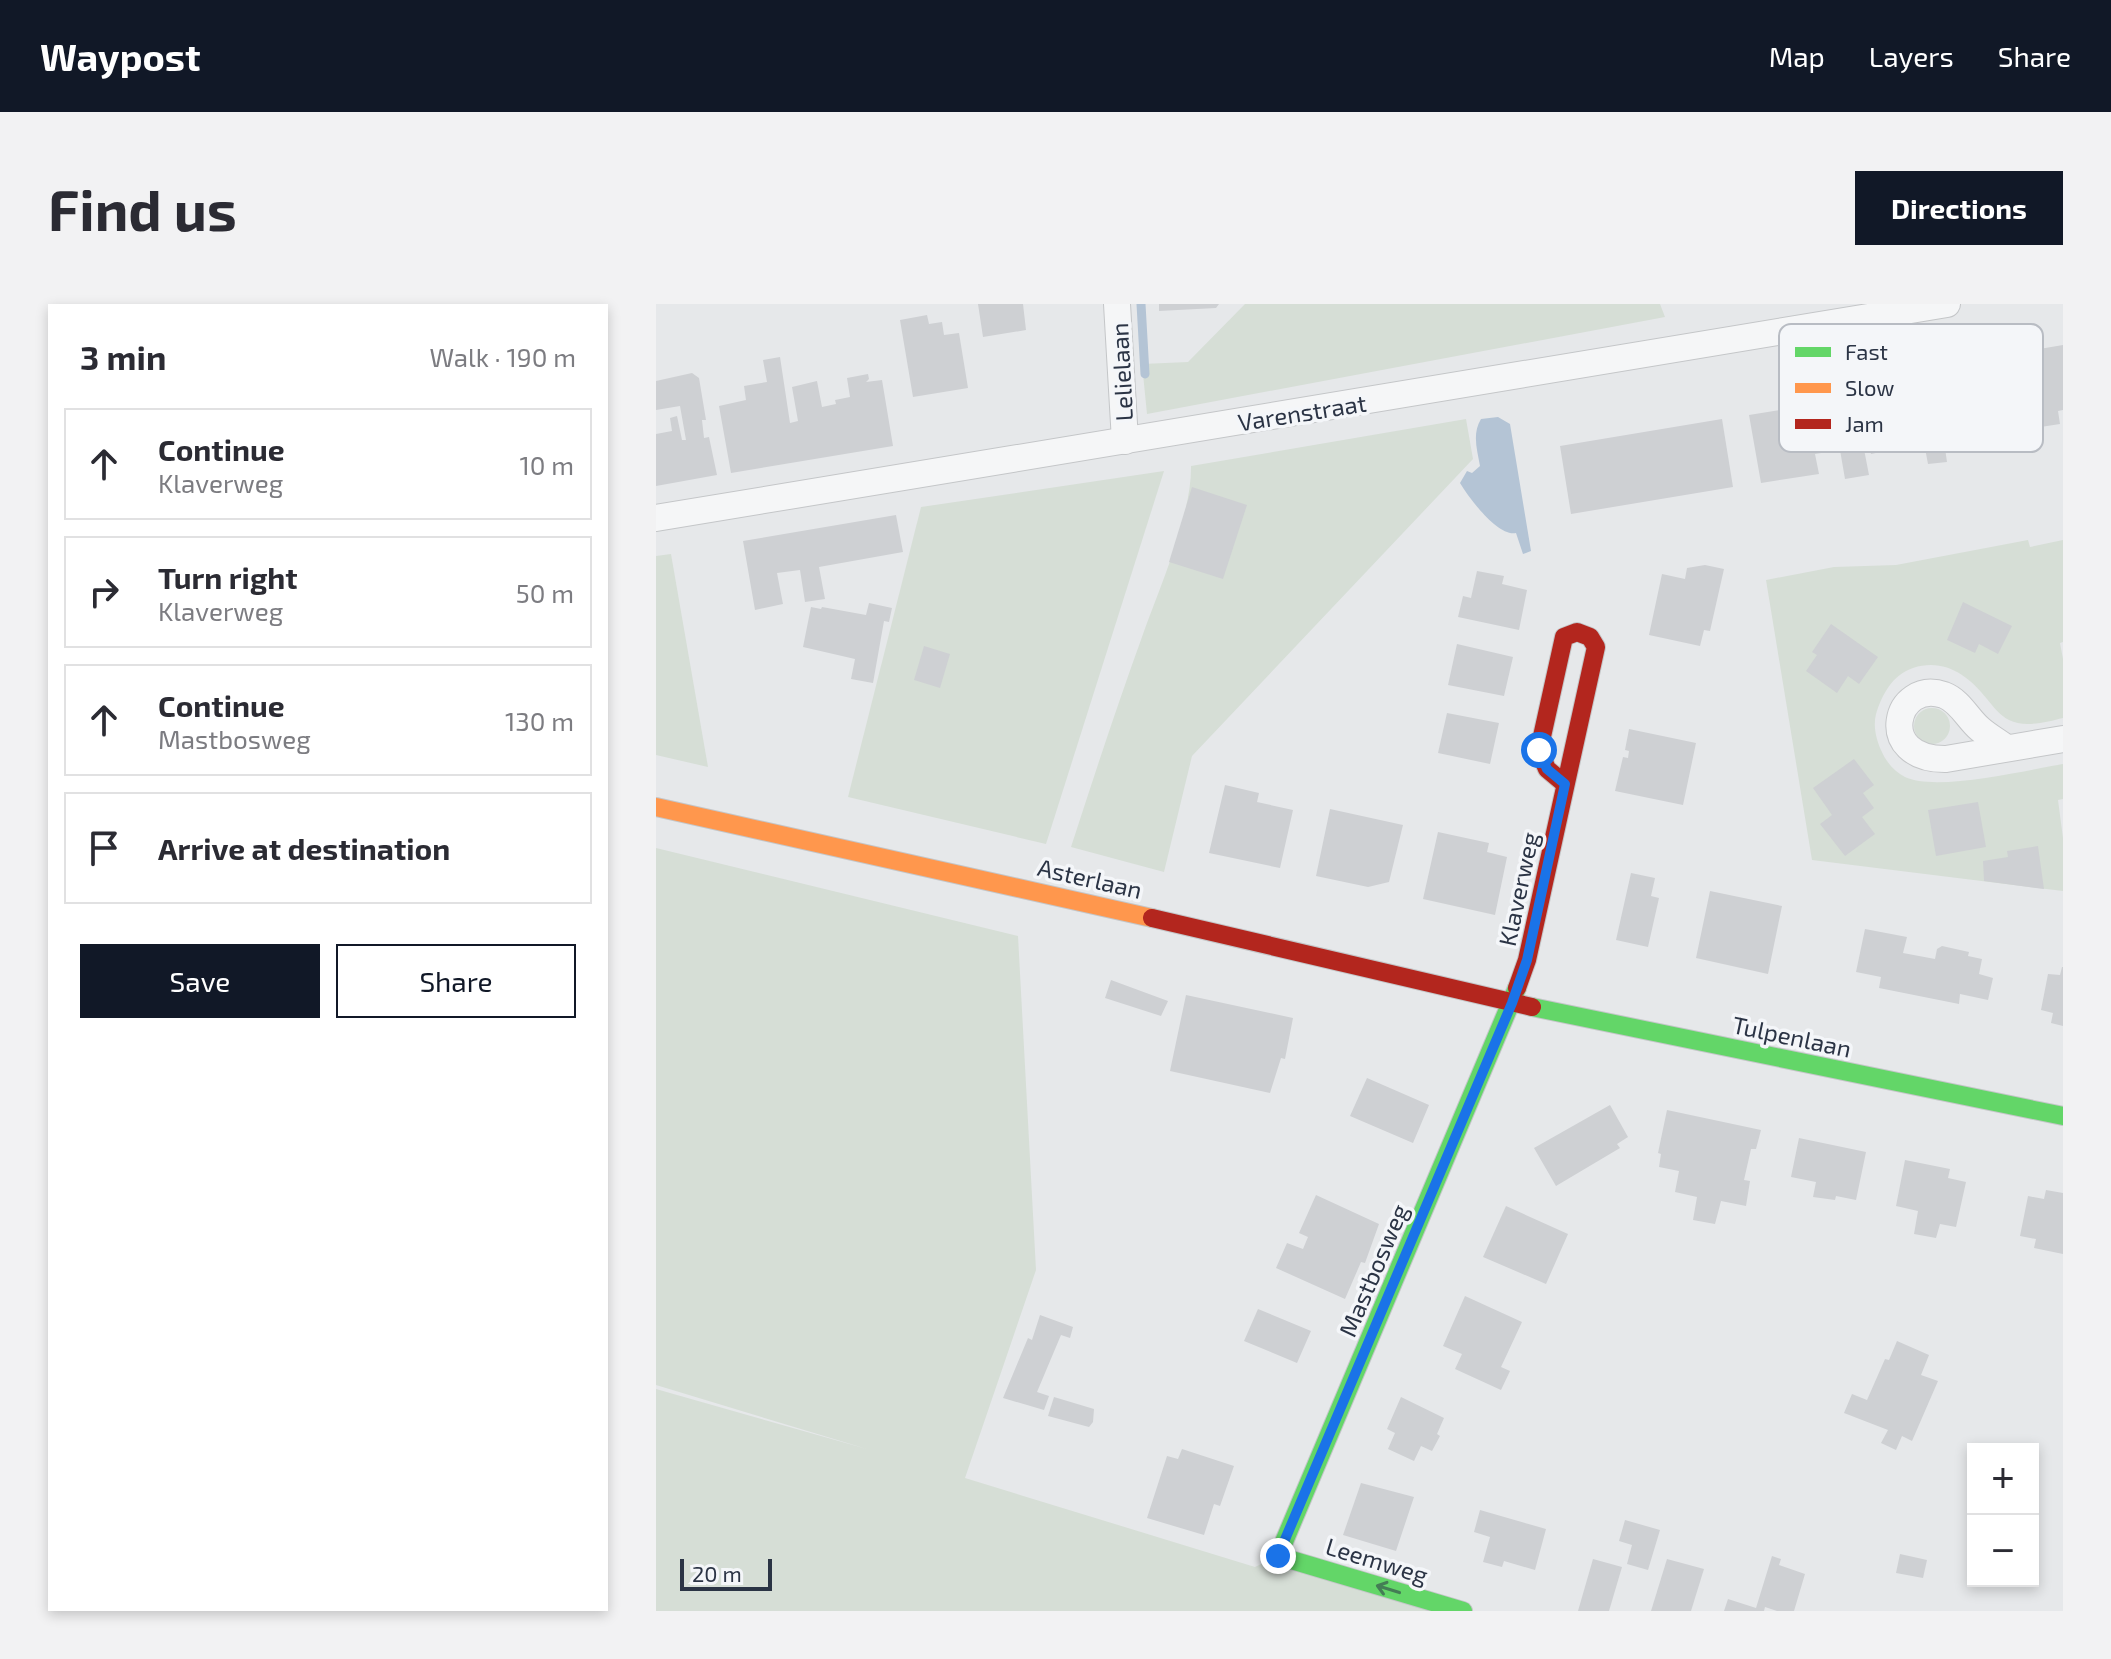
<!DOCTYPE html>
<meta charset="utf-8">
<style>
body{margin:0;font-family:"Exo 2",sans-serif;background:#f2f2f3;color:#2b2b33}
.controls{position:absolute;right:24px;bottom:24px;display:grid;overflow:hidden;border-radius:0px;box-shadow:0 4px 12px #0003}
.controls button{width:72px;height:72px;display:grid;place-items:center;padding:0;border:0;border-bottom:2px solid #e1e1e2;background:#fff;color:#2b2b33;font:40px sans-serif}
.scale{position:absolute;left:24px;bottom:20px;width:92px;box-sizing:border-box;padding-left:8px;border:4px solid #2b3445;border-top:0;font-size:22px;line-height:28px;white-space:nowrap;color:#2b3445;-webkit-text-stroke:6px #f4f6f9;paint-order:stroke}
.stop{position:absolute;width:24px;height:24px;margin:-18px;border:6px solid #1a73e8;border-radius:50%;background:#fff}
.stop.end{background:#1a73e8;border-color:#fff;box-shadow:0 2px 8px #0008}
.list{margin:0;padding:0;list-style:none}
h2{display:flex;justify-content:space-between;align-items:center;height:104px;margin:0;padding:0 32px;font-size:34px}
h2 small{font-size:26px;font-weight:400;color:#7c7c81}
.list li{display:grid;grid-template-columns:52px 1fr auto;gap:24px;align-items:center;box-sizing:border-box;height:112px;margin:0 16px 16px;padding:0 16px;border:2px solid #e1e1e2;border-radius:0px}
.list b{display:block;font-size:30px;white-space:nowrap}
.list p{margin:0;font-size:26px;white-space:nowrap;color:#7c7c81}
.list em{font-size:26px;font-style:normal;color:#7c7c81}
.actions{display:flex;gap:16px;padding:24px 32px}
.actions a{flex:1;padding:18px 0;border:2px solid #111827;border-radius:0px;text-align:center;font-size:28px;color:#111827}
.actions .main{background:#111827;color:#fff}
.icon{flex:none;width:44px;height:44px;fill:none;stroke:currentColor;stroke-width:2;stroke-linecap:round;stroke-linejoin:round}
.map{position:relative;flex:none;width:1407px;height:1307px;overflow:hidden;border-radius:0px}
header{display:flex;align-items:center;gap:48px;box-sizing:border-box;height:112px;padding:0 40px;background:#111827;color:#fff}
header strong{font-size:38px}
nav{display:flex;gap:44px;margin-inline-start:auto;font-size:28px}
.intro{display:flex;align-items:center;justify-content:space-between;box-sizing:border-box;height:192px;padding:0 48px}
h1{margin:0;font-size:56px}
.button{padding:20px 36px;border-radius:0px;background:#111827;color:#fff;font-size:28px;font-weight:700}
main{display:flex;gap:48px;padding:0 48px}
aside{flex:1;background:#fff;border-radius:0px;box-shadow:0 4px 12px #0003}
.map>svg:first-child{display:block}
.green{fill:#d6ded6}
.water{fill:#b4c4d5}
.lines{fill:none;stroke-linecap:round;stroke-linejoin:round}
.stream{stroke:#b4c4d5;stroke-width:9}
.building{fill:#ced0d3}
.street-casing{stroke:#c4c6c8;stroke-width:28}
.fast-casing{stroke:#c4c6c8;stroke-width:20}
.slow-casing{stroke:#c4c6c8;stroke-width:20}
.jam-casing{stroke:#c4c6c8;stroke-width:20}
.street{stroke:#f5f6f7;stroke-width:26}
.fast{stroke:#63d668;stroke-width:18}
.slow{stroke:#ff974d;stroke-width:18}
.jam{stroke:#b3261e;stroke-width:18}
.oneway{stroke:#447d55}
.route{stroke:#1a73e8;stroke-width:10}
.labels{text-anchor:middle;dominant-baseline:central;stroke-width:7;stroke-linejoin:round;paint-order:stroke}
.street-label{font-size:24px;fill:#2b3445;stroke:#f4f6f9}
.key{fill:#f4f6f9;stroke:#b8bcc3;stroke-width:2}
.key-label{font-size:22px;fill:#2b3445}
</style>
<header>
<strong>Waypost</strong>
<nav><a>Map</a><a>Layers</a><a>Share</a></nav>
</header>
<div class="intro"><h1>Find us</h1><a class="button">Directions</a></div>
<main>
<aside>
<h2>3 min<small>Walk · 190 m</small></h2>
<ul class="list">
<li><svg class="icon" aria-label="ahead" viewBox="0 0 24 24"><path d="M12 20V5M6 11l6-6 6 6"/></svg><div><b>Continue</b><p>Klaverweg</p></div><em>10 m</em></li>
<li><svg class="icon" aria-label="right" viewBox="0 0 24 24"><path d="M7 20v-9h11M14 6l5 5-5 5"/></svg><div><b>Turn right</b><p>Klaverweg</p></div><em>50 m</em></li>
<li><svg class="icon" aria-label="ahead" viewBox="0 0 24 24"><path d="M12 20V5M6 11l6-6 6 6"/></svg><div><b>Continue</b><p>Mastbosweg</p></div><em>130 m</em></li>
<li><svg class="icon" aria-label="arrive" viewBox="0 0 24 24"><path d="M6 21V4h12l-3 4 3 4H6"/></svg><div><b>Arrive at destination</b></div></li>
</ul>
<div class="actions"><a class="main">Save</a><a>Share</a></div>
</aside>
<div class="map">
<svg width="1407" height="1307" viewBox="0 0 1407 1307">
<rect width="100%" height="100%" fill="#e6e8ea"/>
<!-- green -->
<g class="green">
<polygon points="589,0 1004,0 1009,13 491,110 486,60 532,58"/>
<path d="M810,115L817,155L536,452L508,568L415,543C438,472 461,402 486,333C503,285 536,211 535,162Z"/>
<polygon points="508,167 390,540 192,493 265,203"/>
<path d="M1372,236L1374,243L1407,236V338L1404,339L1407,355V414C1391,418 1368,424 1353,416C1343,411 1337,402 1331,395C1312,371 1288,354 1257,364C1236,371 1226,391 1220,410C1217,422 1220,435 1225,446C1230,458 1238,467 1249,473C1280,488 1371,466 1407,460V495L1402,496L1407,534V587L1156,556L1110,276L1178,263L1240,261Z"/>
<polygon points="15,250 52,463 0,451 0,252"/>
<circle cx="1276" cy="422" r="18"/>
<polygon points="0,544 362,632 380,966 309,1174 599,1263 622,1252 807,1307 0,1307 0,1085 211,1145 0,1081"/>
</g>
<!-- water -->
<path class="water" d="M842,113L854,120L875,247L867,250L860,229C842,233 813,194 804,179L811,167L816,169L824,162C821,145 816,130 825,115Z"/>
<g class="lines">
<!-- stream -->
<polyline class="stream" points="485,0 489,70"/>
</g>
<!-- building -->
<g class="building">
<polygon points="322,0 367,0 370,26 327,33"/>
<polygon points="503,0 563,0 560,4 503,7"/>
<polygon points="271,11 273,20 286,18 288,31 303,29 312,84 257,93 244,16"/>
<polygon points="1407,41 1407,106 1402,107 1404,120 1378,124 1374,97 1347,102 1351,125 1326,129 1323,126 1311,57"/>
<polygon points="124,53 134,119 142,117 136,83 161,77 166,103 180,100 179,96 194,93 191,74 212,70 213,75 210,78 226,76 237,142 75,169 63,102 90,96 88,82 111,78 107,56"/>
<polygon points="36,69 43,74 50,116 46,116 48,134 53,133 61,171 0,182 0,130 16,127 14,114 21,112 26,136 30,136 24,102 0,106 0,77"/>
<polygon points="1287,80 1294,122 1286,123 1291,158 1272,160 1268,139 1215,150 1213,139 1207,140 1213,171 1189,175 1184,146 1159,150 1163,170 1105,179 1093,111"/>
<polygon points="1066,115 1077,183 915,210 904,142"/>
<polygon points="536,183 591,201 567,275 513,258"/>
<polygon points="240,211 247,248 163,263 169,295 149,298 144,266 121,269 127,300 99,306 87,237"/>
<polygon points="1049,261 1068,265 1054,327 1048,326 1044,342 993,331 1006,270 1029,275 1031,264"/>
<polygon points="821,267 848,272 846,280 871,286 863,326 802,313 807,292 815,294"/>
<polygon points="1307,298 1356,322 1342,350 1323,340 1319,349 1291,336"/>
<polygon points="213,299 236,304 233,318 228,317 217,379 195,375 199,355 147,343 155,303 165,305 166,303 210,311"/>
<polygon points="1175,320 1222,353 1203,380 1192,372 1181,389 1150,367 1161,351 1156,348"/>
<polygon points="801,340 857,353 848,392 792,381"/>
<polygon points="268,342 294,350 284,384 258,376"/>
<polygon points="791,409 843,419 834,460 782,449"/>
<polygon points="973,425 1040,439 1027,501 959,487 967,453 972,454 973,447 969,446"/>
<polygon points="1198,455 1218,481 1207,489 1218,504 1206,513 1219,530 1189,552 1164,520 1176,511 1157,484"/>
<polygon points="569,481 603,489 601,498 637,506 624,564 553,549"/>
<polygon points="1322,498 1330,543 1280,552 1272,506"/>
<polygon points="674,505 747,521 733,578 712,583 660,572"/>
<polygon points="782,528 833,539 831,548 851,553 839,611 767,595"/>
<polygon points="1382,542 1388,585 1328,577 1327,557 1352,553 1351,547"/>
<polygon points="975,569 999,574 995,592 1003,594 992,643 960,636"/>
<polygon points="1054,587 1126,602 1112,670 1040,654"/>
<polygon points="1209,625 1251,633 1247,649 1279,655 1281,645 1286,642 1313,648 1312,652 1326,655 1323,670 1337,674 1332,696 1304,690 1303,700 1223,684 1225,673 1200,668"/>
<polygon points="1406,663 1407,663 1407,722 1395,719 1397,709 1385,706 1392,670 1404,671"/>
<polygon points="455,676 512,697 505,712 449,694"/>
<polygon points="530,691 637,714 629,755 625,754 614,789 514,767"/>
<polygon points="711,774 773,801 757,839 694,812"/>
<polygon points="954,801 972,833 961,840 964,844 900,882 878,844"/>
<polygon points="1011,806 1105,826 1100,845 1095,845 1088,876 1094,877 1090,902 1065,897 1059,920 1037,916 1041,893 1019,888 1023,867 1003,863 1005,850 1002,849"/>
<polygon points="1143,834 1210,848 1200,896 1180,892 1179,896 1157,893 1160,878 1135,873"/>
<polygon points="1249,856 1294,865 1292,874 1310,878 1300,923 1284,920 1280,934 1258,930 1262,907 1240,902"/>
<polygon points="1390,886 1407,889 1407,950 1378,944 1380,935 1364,932 1372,892 1388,895"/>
<polygon points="660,891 723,920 709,959 705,958 689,995 620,964 631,939 647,945 652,933 643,929"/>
<polygon points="850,902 912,930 890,980 827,953"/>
<polygon points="809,992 866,1018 845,1063 854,1067 845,1086 799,1065 806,1050 787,1042"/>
<polygon points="602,1005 655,1027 641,1059 588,1037"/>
<polygon points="384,1011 417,1023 414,1034 405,1031 381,1088 393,1092 388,1106 347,1094 372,1034 376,1036"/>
<polygon points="1241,1037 1273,1051 1265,1071 1282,1077 1256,1137 1246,1132 1240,1146 1225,1139 1232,1126 1188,1109 1196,1090 1211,1096 1229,1055 1233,1056"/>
<polygon points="398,1093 438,1105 437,1118 433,1123 392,1112"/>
<polygon points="745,1093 788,1114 781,1130 784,1132 776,1147 765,1142 758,1157 732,1145 739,1129 731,1125"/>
<polygon points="526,1145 578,1162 564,1202 558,1200 548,1231 491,1214 511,1152 522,1155"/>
<polygon points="705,1179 758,1193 740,1247 687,1231"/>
<polygon points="824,1206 890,1225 879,1266 848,1257 846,1263 827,1258 834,1233 818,1228"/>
<polygon points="969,1216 1004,1226 992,1266 971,1260 976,1241 963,1237"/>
<polygon points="1244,1250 1271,1256 1267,1274 1240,1269"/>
<polygon points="1116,1252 1125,1255 1123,1261 1149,1270 1138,1307 1121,1307 1109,1303 1108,1307 1068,1307 1072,1295 1100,1304"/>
<polygon points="937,1255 966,1263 953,1307 922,1307"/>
<polygon points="1011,1255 1048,1265 1035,1307 995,1307"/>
</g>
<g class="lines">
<defs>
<g id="street">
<polyline points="461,0 469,137"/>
<polyline points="0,214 1291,0"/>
<path d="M1349,443C1341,437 1332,432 1324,425C1312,415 1304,397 1288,391C1239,374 1218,456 1290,455L1407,435"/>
</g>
<g id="fast">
<polyline points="876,703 1407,812"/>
<polyline points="807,1307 622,1252 861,684"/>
</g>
<polyline id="slow" points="0,503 496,614"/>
<g id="jam">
<polyline points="496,614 876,703"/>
<polyline points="861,684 871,656 940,343 934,333 921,328 908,333 883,446 891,465 909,480"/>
</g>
</defs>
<!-- street casing -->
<use href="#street" class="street-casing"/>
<!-- fast casing -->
<use href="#fast" class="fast-casing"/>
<!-- slow casing -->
<use href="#slow" class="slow-casing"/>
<!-- jam casing -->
<use href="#jam" class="jam-casing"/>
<!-- street -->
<use href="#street" class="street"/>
<!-- fast -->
<use href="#fast" class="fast"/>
<!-- slow -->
<use href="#slow" class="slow"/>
<!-- jam -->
<use href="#jam" class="jam"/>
</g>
<!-- one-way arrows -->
<defs><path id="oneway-shaft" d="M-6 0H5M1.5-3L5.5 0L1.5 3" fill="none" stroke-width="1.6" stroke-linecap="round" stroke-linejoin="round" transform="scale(2)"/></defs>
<use class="oneway" href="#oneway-shaft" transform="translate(732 1285) rotate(-163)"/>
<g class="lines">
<!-- route -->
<polyline class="route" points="622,1252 856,699 871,656 909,480 891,465 883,446"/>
</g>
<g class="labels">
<!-- street labels -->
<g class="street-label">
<text transform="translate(465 68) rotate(-93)">Lelielaan</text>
<text transform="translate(646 108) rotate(-9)">Varenstraat</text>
<text transform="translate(434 574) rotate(13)">Asterlaan</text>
<text transform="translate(862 585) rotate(-78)">Klaverweg</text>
<text transform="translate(1136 732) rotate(12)">Tulpenlaan</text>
<text transform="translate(717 966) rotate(-67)">Mastbosweg</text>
<text transform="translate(721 1256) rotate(17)">Leemweg</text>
</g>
</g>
<!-- legend -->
<rect x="1123" y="20" width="264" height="128" rx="12" class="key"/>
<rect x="1139" y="43" width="36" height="10" fill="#63d668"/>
<rect x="1139" y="79" width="36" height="10" fill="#ff974d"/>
<rect x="1139" y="115" width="36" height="10" fill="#b3261e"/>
<g class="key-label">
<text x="1189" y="56">Fast</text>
<text x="1189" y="92">Slow</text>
<text x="1189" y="128">Jam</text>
</g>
</svg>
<div class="controls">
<button>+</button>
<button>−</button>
</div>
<div class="scale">20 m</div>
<div class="stop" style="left:883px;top:446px"></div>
<div class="stop end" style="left:622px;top:1252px"></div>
</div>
</main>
